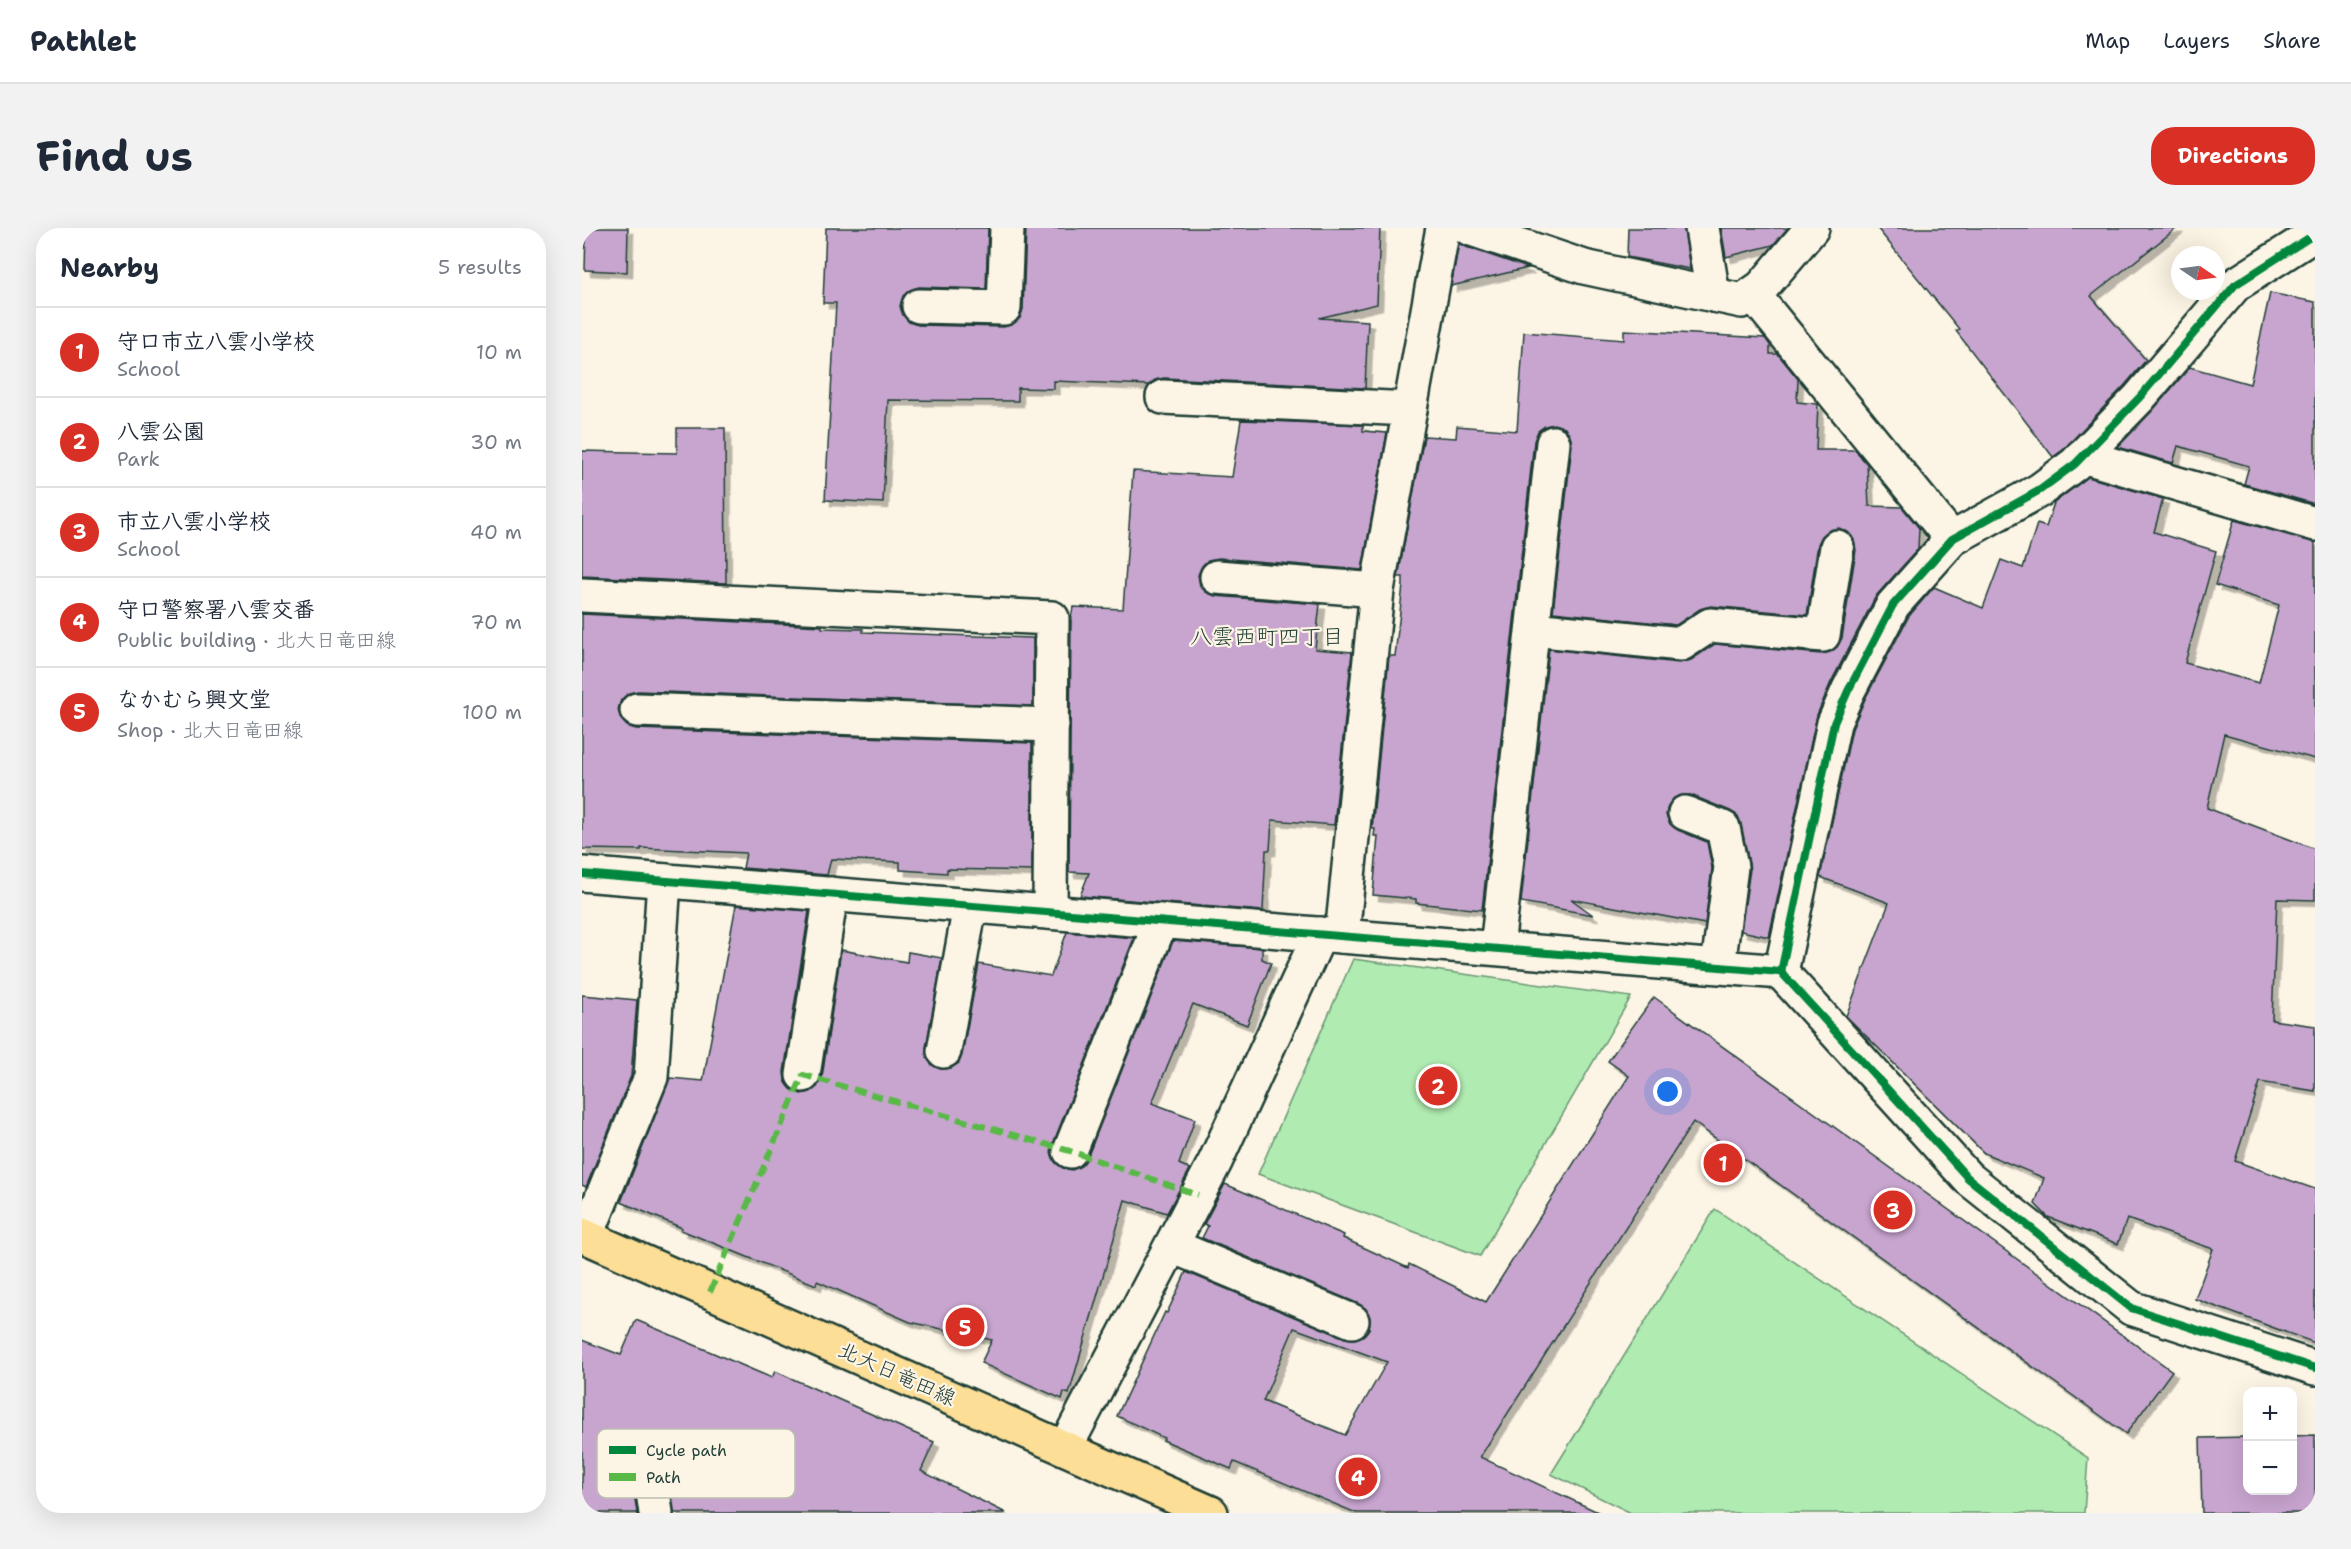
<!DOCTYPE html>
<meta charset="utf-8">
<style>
body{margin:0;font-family:"Shantell Sans","Klee One",sans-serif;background:#f2f2f3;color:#1f2937}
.controls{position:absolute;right:18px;bottom:18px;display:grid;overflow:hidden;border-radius:12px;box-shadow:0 6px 24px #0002}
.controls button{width:54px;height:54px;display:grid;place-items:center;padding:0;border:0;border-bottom:2px solid #e0e1e3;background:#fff;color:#1f2937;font:30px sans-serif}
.compass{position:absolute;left:1589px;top:18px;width:54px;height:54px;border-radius:50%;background:#fff;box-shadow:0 6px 24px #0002;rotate:103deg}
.you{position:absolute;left:1086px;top:864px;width:21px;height:21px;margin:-15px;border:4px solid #fff;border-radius:50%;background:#1a73e8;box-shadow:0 0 0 9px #1a73e833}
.badge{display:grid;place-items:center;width:39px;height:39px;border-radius:50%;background:#d93025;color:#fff;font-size:20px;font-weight:700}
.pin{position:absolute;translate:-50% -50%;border:3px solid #fff;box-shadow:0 2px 6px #0006}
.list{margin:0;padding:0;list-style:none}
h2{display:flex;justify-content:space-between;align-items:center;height:78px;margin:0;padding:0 24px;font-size:26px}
h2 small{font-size:20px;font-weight:400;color:#747a83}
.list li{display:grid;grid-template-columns:39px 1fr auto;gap:18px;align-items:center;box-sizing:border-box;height:90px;padding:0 24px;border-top:2px solid #e0e1e3}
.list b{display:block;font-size:22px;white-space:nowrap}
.list p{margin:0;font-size:20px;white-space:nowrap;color:#747a83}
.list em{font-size:20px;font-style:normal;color:#747a83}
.map{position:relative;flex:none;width:1733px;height:1285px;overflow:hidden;border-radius:24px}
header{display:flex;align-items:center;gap:36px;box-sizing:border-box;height:84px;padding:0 30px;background:#fff;border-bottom:2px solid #e0e1e3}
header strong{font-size:28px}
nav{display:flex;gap:33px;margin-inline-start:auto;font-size:21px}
.intro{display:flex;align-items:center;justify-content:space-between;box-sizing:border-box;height:144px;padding:0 36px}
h1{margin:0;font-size:42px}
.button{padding:15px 27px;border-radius:24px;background:#d93025;color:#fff;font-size:21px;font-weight:700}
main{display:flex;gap:36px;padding:0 36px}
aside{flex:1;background:#fff;border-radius:24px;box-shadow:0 6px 24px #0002}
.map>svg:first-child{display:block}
.green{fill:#b0ebb1;stroke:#689472;stroke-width:1.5}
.building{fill:#c8a5cf;stroke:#1f3d34;stroke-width:1.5;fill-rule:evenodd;filter:url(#shadow)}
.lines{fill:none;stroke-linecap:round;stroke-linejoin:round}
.minor-casing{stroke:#1f3d34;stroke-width:38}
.major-casing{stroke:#1f3d34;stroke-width:38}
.minor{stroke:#fcf5e5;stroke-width:33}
.major{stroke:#fcde96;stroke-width:33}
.quiet{stroke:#58b947;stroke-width:6;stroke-dasharray:12 6;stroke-linecap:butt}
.cycleway-casing{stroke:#fcf5e5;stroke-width:11}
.cycleway{stroke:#00873e;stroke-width:8}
.labels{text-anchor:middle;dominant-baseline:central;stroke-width:4.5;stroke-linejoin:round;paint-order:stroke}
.street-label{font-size:21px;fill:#1f3d34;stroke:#fcf5e5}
.neighbourhood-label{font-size:22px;fill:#1f3d34;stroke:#fcf5e5}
.key{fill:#fcf5e5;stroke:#babeb0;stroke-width:1.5}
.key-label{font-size:16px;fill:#1f3d34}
</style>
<header>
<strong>Pathlet</strong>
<nav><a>Map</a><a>Layers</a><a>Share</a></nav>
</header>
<div class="intro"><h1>Find us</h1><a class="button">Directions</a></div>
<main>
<aside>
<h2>Nearby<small>5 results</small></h2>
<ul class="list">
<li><span class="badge">1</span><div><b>守口市立八雲小学校</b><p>School</p></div><em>10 m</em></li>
<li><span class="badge">2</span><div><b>八雲公園</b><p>Park</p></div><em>30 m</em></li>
<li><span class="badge">3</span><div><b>市立八雲小学校</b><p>School</p></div><em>40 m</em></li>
<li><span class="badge">4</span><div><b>守口警察署八雲交番</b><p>Public building · 北大日竜田線</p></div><em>70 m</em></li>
<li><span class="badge">5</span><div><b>なかむら興文堂</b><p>Shop · 北大日竜田線</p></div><em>100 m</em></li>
</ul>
</aside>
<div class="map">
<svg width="1733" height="1285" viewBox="0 0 1733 1285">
<defs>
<filter id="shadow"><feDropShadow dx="5.5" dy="5.5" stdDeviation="0" flood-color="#0004"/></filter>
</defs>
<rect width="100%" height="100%" fill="#fcf5e5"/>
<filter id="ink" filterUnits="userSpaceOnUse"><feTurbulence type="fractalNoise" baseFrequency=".0167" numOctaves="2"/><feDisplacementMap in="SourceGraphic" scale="12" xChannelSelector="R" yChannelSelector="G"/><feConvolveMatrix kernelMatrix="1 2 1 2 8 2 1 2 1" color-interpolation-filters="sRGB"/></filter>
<g filter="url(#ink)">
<!-- green -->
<g class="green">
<polygon points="771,731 1049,769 898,1028 676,946"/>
<polygon points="1133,981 1506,1230 1502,1285 1049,1285 969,1246"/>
</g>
<!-- building -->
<g class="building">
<polygon points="4,0 46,0 45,44 3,42"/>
<polygon points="244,0 406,0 404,61 337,59 328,62 321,68 318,78 321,87 327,94 336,97 422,99 431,96 438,90 441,81 444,0 798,0 795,76 737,90 786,93 783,160 582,150 573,152 567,157 472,153 472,161 436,160 436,173 306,172 301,275 243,272 254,75 241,75"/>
<polygon points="1046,0 1102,0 1108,41 1045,29"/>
<polygon points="1139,0 1205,0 1205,1 1191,17 1144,29"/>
<polygon points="1295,0 1595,0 1509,68 1564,132 1543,157 1481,222 1471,229 1374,103 1377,101"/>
<polygon points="877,15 881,18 946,40 869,58"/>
<polygon points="1688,65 1733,74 1733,276 1662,256 1667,238 1596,218 1591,235 1536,219 1571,182 1608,139 1668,156"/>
<polygon points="1042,102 1183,110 1188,117 1188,126 1196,126 1216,151 1215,174 1236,176 1234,222 1273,222 1285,236 1287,278 1320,279 1337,300 1336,321 1294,368 1249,454 1235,487 1187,709 1159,703 1168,641 1159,596 1156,588 1148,583 1109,567 1100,567 1092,570 1086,578 1084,587 1088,596 1096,602 1125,614 1130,640 1123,696 989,671 1011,687 939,674 967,421 1097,435 1109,432 1133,416 1239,426 1248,424 1255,419 1260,410 1274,322 1272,312 1266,304 1257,300 1248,302 1240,308 1236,316 1225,387 1129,378 1118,381 1094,397 971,384 990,217 988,208 983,200 972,196 963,198 956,203 952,213 900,682 834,675 834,671 791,667 796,608 792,608 793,601 790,601 807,428 813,428 821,357 821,349 816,349 842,208 874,210 875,198 935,203 942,104 1042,112"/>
<polygon points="659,192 781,197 781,203 805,205 780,342 637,330 626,332 620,338 616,347 618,358 624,364 633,368 738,376 733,421 770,424 752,597 690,592 688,622 684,622 681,683 498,668 507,645 487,644 489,391 491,379 541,381 551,243 650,249"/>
<polygon points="95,200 143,200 144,355 0,348 0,223 95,225"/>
<polygon points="1506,249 1581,271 1572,304 1634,323 1603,435 1677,455 1697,377 1633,357 1652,292 1733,314 1733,531 1642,506 1625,580 1733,621 1733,672 1695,671 1690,792 1733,798 1733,863 1678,854 1653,933 1733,961 1733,1115 1613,1071 1631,1021 1545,991 1536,1016 1466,989 1453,976 1462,950 1402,925 1264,788 1307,675 1238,649 1270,501 1283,471 1327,388 1352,359 1401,380 1419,332 1441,340 1455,296 1464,299 1472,275"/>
<polygon points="0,386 240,398 240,400 281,401 281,404 451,410 451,478 56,463 47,465 39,472 36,482 39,491 45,498 54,501 450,515 450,643 365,641 365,645 318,642 318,634 249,631 245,647 161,640 164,625 59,620 59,622 0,621"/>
<polygon points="154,677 227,683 202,844 203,853 209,861 219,866 228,864 235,859 240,850 259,722 325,734 326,724 360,730 344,820 345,830 350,837 359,841 369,840 377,835 380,827 397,736 469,748 485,704 552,710 471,916 469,925 473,934 481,940 490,942 499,938 505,930 591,713 680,720 680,731 689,735 665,797 611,776 570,875 613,891 597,936 608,941 585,985 543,972 487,1166 482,1164 480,1171 399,1135 410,1112 328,1094 235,1053 234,1057 99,1002 100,1000 39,974 88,850 121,853"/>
<polygon points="0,767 55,772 49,848 4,959 0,957"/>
<path d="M1072,769L1590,1143L1544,1206L1111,894L898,1229L1018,1285H774L652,1234L649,1241L581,1212L582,1210L535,1188L583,1084L585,1085L604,1044L763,1110L773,1111L782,1107L787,1101L788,1090L784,1081L777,1076L620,1010L626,998L622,996L643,956L762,1007L761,1010L826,1040L827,1036L904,1074L1047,848L1026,833ZM712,1100L805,1134L763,1207L681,1173Z"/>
<polygon points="54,1092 190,1150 193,1143 352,1214 339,1243 424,1285 92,1285 84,1225 81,1217 74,1211 64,1209 54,1214 49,1220 47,1230 55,1285 0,1285 0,1112 39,1127"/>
<polygon points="1733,1207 1733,1285 1620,1285 1618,1210 1665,1209 1665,1263 1710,1263 1710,1208"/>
</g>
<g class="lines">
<defs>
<g id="minor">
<polyline points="887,0 1002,39 1160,73 1180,59 1230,0"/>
<polyline points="1120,0 1131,67"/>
<polyline points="1171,66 1370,311"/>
<polyline points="337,78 422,80 425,0"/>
<polyline points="581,169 828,181"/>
<polyline points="1500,228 1733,296"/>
<polyline points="635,349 795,362"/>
<polyline points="0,367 470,390 468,684"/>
<polyline points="951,401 1099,416 1128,397 1241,407 1255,319"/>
<polyline points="55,482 470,497"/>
<polyline points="1103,585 1141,600 1149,639 1136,738"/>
<polyline points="0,646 1199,744 1386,950 1549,1080 1733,1140"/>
<polyline points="760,708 795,362 861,0"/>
<polyline points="915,720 971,215"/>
<polyline points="1199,744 1252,495 1266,463 1311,377 1370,311 1458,262 1493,236 1557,170 1653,57 1733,6"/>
<polyline points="362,823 388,678"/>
<polyline points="221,847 249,666"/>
<polyline points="488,923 579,693"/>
<polyline points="4,1009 69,849 82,653"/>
<polyline points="590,1018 770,1093"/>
<polyline points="483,1220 633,934 738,706"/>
<polyline points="66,1228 74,1285"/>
</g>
<polyline id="major" points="0,1007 629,1285"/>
</defs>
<!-- minor casing -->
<use href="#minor" class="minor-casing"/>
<!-- major casing -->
<use href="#major" class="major-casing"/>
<!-- minor -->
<use href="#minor" class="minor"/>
<!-- major -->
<use href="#major" class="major"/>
<!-- quiet -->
<polyline class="quiet" points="128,1064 221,847 488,923 616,967"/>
<defs>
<g id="cycleway">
<polyline points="0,646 1199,744 1386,950 1549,1080 1733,1140"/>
<polyline points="1199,744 1252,495 1266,463 1311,377 1370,311 1458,262 1493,236 1557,170 1653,57 1733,6"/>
</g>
</defs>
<!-- cycleway casing -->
<use href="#cycleway" class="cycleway-casing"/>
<!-- cycleway -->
<use href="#cycleway" class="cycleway"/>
</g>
</g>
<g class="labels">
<!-- street labels -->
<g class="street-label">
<text transform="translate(315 1146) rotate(24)">北大日竜田線</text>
</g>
<!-- neighbourhood labels -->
<g class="neighbourhood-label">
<text x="685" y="408">八雲西町四丁目</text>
</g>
</g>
<!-- legend -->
<rect x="15" y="1201" width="198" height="69" rx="9" class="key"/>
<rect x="27" y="1218" width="27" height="8" fill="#00873e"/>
<rect x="27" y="1245" width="27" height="8" fill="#58b947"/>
<g class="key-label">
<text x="64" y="1228">Cycle path</text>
<text x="64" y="1255">Path</text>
</g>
</svg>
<div class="controls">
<button>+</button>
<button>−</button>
</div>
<svg class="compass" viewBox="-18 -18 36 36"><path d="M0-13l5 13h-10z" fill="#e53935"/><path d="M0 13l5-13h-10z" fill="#747a83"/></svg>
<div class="you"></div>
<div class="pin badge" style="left:1141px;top:935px">1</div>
<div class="pin badge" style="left:856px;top:858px">2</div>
<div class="pin badge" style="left:1311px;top:982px">3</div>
<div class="pin badge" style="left:776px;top:1249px">4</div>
<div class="pin badge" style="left:383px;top:1099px">5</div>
</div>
</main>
